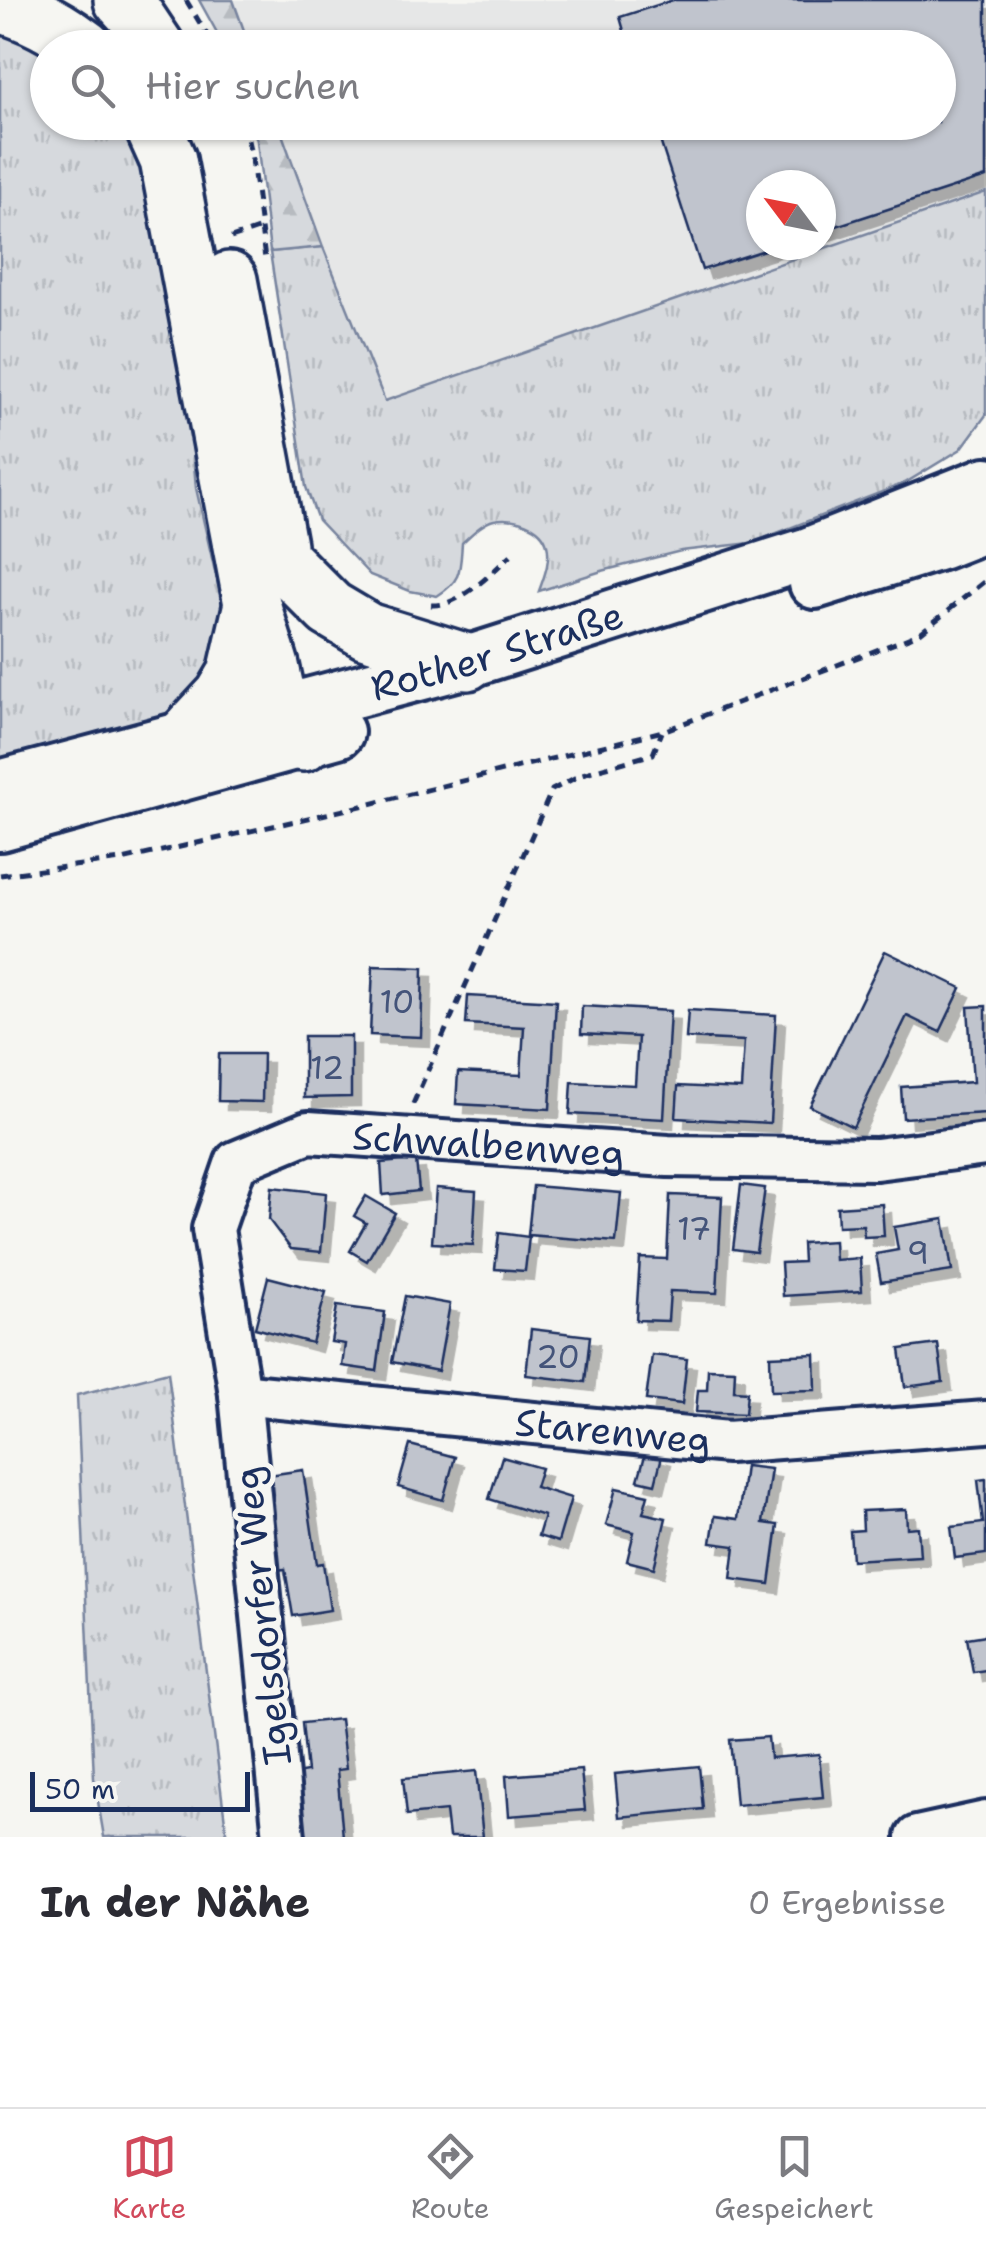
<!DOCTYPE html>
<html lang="de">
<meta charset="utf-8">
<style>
body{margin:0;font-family:"Shantell Sans",sans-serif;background:#f7f7f7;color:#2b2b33}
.compass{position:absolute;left:746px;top:170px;width:90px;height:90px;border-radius:50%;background:#fff;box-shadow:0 2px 8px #0004;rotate:302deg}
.scale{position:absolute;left:30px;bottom:25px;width:220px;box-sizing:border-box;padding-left:10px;border:5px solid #1b2f5e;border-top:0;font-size:28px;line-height:35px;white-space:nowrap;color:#1b2f5e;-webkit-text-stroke:8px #f6f6f2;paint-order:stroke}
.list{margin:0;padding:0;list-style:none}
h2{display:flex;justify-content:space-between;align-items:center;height:130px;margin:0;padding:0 40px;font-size:42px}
h2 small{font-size:32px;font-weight:400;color:#7c7c81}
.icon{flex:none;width:55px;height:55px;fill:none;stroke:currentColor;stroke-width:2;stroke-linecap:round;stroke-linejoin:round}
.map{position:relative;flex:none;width:986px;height:1837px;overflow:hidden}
.search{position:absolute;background:#fff;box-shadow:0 2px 8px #0004;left:30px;right:30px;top:30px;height:110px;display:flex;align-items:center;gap:25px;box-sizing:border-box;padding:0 35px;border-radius:55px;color:#7c7c81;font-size:38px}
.sheet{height:270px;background:#fff}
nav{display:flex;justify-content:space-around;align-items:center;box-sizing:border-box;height:140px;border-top:2px solid #e1e1e2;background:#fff;font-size:28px;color:#7c7c81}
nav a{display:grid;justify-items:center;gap:5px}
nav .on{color:#d1495b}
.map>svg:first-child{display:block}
.built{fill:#e6e7e7;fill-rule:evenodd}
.grass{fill:url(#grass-tufts);stroke:#78849e;stroke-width:2.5}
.forest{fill:url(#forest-firs);stroke:#78849e;stroke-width:2.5}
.building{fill:#c0c4cd;stroke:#1b2f5e;stroke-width:2.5;filter:url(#shadow)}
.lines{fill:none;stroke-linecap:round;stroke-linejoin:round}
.minor-casing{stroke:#1b2f5e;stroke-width:48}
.major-casing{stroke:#1b2f5e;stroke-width:58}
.highway-casing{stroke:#1b2f5e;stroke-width:62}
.path{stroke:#1b2f5e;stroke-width:5;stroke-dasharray:10 8;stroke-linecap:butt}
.minor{stroke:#f6f6f2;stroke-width:40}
.major{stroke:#f6f6f2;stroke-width:50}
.highway{stroke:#f6f6f2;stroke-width:55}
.labels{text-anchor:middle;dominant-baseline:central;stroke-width:10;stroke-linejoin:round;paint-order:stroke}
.number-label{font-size:32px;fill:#44547a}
.street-label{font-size:38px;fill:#1b2f5e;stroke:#f6f6f2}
</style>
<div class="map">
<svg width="986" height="1837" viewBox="0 0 986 1837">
<defs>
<pattern id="grass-tufts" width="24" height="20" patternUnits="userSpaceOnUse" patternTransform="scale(2.5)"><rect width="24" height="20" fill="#d6d9dd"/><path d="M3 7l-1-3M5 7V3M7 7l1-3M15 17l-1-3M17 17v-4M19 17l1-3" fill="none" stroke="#b7bbc0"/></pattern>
<pattern id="forest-firs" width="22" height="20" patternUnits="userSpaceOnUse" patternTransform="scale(2.5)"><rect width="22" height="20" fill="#d6d9dd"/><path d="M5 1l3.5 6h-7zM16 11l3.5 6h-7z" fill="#b7bbc0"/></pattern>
<filter id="shadow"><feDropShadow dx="9" dy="9" stdDeviation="0" flood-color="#0004"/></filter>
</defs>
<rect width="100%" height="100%" fill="#f6f6f2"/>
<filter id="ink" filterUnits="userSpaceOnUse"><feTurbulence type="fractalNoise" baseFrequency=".01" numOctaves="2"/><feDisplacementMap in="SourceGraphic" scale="20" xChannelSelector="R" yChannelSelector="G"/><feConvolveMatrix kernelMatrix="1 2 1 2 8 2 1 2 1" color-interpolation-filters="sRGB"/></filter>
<g filter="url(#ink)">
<!-- built -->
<path class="built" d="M233,0H986V192L385,402L323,247L278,123L938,122V48L250,47ZM761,185H821V245H761Z"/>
<!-- grass -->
<g class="grass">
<polygon points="0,20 48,48 48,122 127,123 147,167 190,417 196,488 224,611 209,675 175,716 0,770"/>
<path d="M986,192V415L961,449L905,483L751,543L681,551L602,571L539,591C544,577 551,560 547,545C542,525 513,516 494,520C482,523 471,535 462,543C460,569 462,581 437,596L410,591L370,575L318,520L306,487L270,252L323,247L385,401Z"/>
<polygon points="168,1372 227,1837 104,1837 94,1778 77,1395"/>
</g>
<!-- forest -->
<g class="forest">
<polygon points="199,0 233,0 250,47 225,47"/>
<polygon points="252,123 278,123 323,247 270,252 257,141"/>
</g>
<!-- building -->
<g class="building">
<polygon points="673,0 986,0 986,177 821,231 821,185 761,185 761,245 780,245 702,270 654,122 938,122 938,48 629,48 620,17"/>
<polygon points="885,951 961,988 940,1032 907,1016 853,1127 810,1106"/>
<polygon points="373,966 423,968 421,1037 370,1035"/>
<polygon points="468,996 556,1001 550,1109 456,1104 458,1072 521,1075 524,1027 466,1024"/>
<polygon points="582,1006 670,1011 664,1119 570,1114 572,1082 635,1085 638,1037 581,1034"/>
<polygon points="986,1006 986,1113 903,1118 901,1087 973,1082 968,1007"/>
<polygon points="688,1010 776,1015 770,1123 676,1118 678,1086 741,1089 744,1041 686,1038"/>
<polygon points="304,1036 351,1036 351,1097 304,1098"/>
<polygon points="219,1054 263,1054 262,1102 218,1101"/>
<polygon points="416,1160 419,1191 383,1195 381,1163"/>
<polygon points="741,1185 765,1188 756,1252 733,1249"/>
<polygon points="533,1186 621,1193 616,1242 528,1235"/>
<polygon points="272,1187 326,1193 321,1252 291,1249 269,1220"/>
<polygon points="436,1188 476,1191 473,1245 432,1243"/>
<polygon points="670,1195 722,1197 717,1293 670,1291 668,1321 636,1320 640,1258 667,1259"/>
<polygon points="366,1196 395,1213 367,1261 350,1251 366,1223 354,1216"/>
<polygon points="882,1204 884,1236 864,1237 863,1225 838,1226 837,1207"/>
<polygon points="944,1219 952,1271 881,1282 876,1254 898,1250 894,1227"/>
<polygon points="499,1233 529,1237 525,1271 495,1269"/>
<polygon points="834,1241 835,1260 860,1258 862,1291 783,1296 781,1263 803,1262 802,1243"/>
<polygon points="268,1277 326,1292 312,1343 255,1328"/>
<polygon points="405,1296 450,1304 438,1371 392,1362"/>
<polygon points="337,1306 385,1312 377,1371 342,1366 345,1344 331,1342"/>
<polygon points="531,1329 590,1336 585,1382 526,1375"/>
<polygon points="938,1344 943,1382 905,1387 900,1349"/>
<polygon points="815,1354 816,1390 771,1391 770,1356"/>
<polygon points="652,1355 687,1359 682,1404 646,1400"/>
<polygon points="708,1369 735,1370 734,1391 747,1392 745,1414 696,1412 698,1390 707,1390"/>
<polygon points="410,1445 455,1457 443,1500 398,1487"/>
<polygon points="646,1452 662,1456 655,1484 638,1480"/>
<polygon points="502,1457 541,1468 535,1487 571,1498 558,1542 538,1536 544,1516 489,1499"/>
<polygon points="745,1466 771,1469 763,1523 778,1525 770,1584 731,1579 735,1546 711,1543 715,1516 738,1519"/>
<polygon points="303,1470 317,1564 323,1563 330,1610 293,1616 285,1569 277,1570 262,1476"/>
<polygon points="986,1479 986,1554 955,1558 951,1527 983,1523 978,1480"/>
<polygon points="616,1488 648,1495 643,1513 666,1518 654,1568 627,1561 634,1532 606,1525"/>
<polygon points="906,1509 907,1528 918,1527 920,1556 852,1560 850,1531 863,1530 862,1511"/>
<polygon points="986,1635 986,1670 973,1672 967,1638"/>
<polygon points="340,1719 346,1769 337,1770 343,1837 302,1837 296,1774 307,1772 302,1723"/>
<polygon points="768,1737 770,1758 819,1754 823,1797 736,1805 730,1740"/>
<polygon points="699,1766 703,1809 619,1817 615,1774"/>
<polygon points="581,1770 585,1810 509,1816 506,1776"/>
<polygon points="476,1771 483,1837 449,1837 446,1811 407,1815 403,1778"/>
</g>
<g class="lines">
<defs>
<g id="minor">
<path id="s1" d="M240,1394L728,1442L986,1422"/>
<path id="s2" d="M284,1837L240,1394L213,1229L236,1162L308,1132L668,1156L876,1159L986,1145"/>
<polyline points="917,1837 986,1822"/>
</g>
<g id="major">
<polyline points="815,583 940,544 986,526"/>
<path id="s3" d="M0,786L467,662L809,553L986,483"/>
<polyline points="0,825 338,732"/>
</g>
<g id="highway">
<polyline points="122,0 133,12 157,48"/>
<path d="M0,4C31,13 59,28 85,48"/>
<polyline points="151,122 168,160 252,604 271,666 281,712 303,743"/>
<polyline points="229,280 278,545"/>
<polyline points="281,560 330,609 367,631 467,662"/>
<polyline points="185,737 223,696 236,674 252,604"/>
</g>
</defs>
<!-- minor casing -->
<use href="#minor" class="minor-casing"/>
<!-- major casing -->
<use href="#major" class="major-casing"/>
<!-- highway casing -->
<use href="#highway" class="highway-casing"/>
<!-- path -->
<g class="path">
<polyline points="186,0 215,48"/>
<polyline points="244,122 252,159 265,259"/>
<polyline points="231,238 261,228"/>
<path d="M431,605C460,607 491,573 511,555"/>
<polyline points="0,875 122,860 366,805 663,731 919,634 986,580"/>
<polyline points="413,1104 552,790 582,774 653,754 662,732"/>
</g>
<!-- minor -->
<use href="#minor" class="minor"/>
<!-- major -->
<use href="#major" class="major"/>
<!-- highway -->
<use href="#highway" class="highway"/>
</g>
</g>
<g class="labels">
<!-- number labels -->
<g class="number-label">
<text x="397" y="1001">10</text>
<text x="327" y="1067">12</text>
<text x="694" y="1228">17</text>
<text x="918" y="1252">9</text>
<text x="558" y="1356">20</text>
</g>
<!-- street labels -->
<g class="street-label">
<text stroke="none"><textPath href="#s3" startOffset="515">Rother Straße</textPath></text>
<text stroke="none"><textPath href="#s2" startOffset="942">Schwalbenweg</textPath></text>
<text stroke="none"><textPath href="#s1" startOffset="375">Starenweg</textPath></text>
<text transform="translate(262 1616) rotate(-96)">Igelsdorfer Weg</text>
</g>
</g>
</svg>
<svg class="compass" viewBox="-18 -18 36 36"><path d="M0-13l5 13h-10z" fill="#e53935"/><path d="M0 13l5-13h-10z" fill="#7c7c81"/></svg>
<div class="scale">50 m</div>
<div class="search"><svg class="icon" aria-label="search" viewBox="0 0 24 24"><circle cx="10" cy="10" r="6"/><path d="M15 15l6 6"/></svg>Hier suchen</div>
</div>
<section class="sheet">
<h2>In der Nähe<small>0 Ergebnisse</small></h2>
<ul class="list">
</ul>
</section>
<nav>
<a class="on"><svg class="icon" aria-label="map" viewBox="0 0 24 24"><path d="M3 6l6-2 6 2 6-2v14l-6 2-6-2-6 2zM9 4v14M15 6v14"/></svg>Karte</a>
<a><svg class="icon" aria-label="directions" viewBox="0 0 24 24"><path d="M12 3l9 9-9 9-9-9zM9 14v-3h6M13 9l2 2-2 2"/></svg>Route</a>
<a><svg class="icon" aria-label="saved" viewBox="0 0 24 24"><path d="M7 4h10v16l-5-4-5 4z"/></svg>Gespeichert</a>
</nav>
